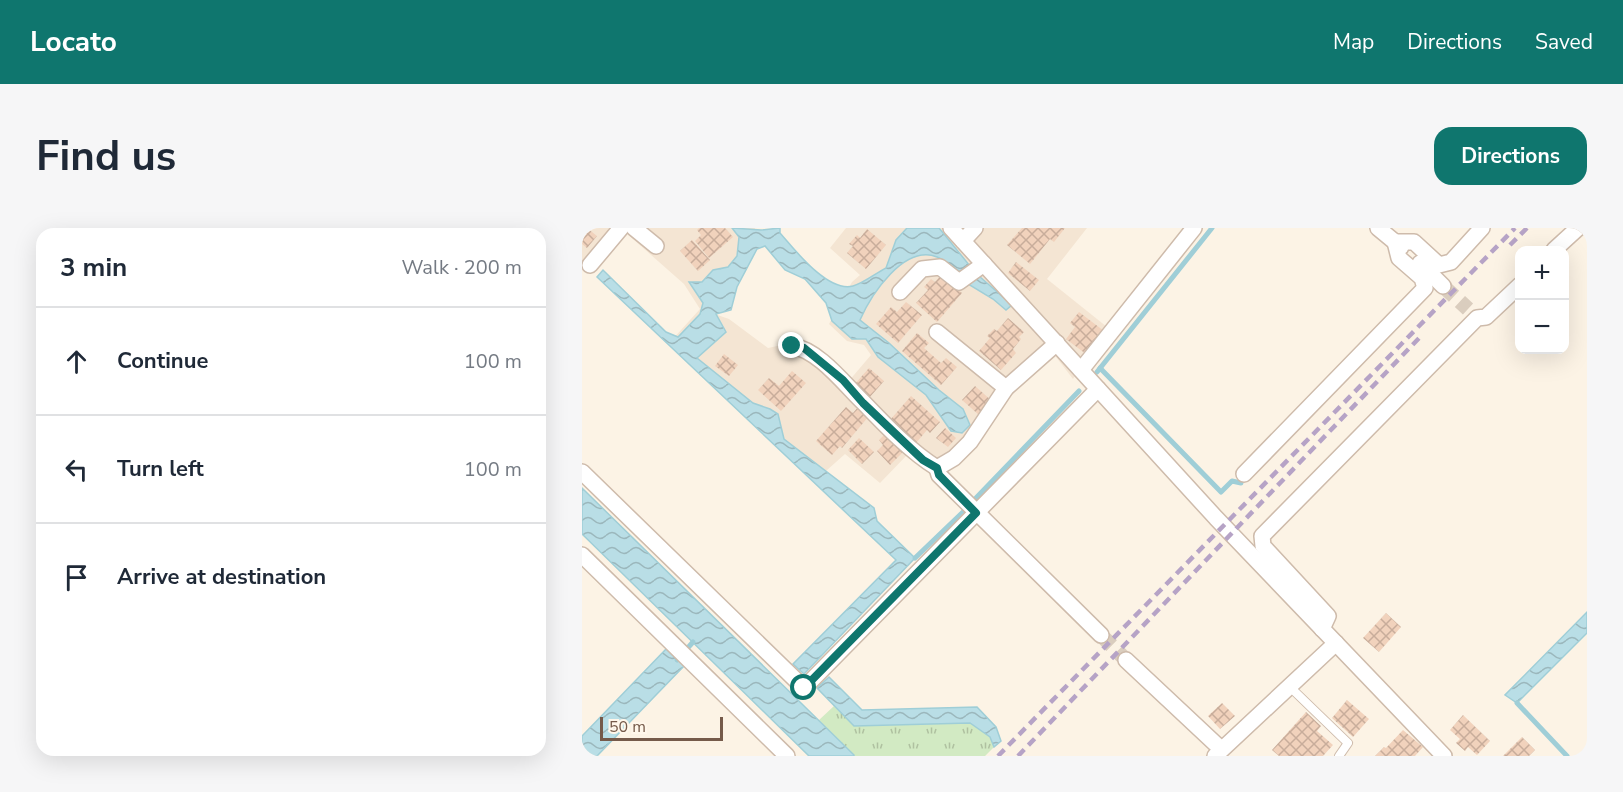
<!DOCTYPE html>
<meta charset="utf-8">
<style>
body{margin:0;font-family:"Nunito Sans",sans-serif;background:#f6f6f7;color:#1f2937}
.controls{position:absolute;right:18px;top:18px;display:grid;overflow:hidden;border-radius:12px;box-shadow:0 6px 24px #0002}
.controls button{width:54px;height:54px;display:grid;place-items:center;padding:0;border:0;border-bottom:2px solid #e0e1e3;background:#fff;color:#1f2937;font:30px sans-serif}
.scale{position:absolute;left:18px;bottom:15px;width:123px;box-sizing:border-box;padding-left:6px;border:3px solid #755a4a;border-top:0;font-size:16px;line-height:21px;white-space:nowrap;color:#755a4a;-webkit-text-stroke:4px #fff7eb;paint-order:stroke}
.stop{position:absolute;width:18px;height:18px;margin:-14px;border:4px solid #0f766e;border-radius:50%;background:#fff}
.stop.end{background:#0f766e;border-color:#fff;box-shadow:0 2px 6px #0008}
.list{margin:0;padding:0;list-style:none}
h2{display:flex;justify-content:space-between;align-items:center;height:78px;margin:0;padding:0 24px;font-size:26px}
h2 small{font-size:20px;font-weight:400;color:#747a83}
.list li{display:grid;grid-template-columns:39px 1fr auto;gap:18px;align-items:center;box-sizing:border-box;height:108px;padding:0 24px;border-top:2px solid #e0e1e3}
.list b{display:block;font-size:22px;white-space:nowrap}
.list em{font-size:20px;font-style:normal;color:#747a83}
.icon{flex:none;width:33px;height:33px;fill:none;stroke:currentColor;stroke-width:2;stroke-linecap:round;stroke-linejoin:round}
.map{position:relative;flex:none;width:1005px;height:528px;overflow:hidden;border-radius:18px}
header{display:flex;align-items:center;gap:36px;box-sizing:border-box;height:84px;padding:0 30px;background:#0f766e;color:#fff}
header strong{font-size:28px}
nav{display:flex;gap:33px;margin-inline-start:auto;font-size:21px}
.intro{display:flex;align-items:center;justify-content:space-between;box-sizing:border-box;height:144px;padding:0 36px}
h1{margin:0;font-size:42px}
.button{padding:15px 27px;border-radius:18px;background:#0f766e;color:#fff;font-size:21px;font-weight:700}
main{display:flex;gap:36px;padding:0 36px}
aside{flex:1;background:#fff;border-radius:18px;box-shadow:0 6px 24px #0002}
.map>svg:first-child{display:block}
.residential{fill:#f4e5d3}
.grass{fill:url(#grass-tufts)}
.water{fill:url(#water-waves);stroke:#9fced7;stroke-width:1.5}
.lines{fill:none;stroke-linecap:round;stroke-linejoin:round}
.stream{stroke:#9fced7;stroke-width:5}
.building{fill:url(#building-cross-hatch)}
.street-tunnel{stroke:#dacdbe;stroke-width:15;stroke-dasharray:15 8;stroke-linecap:butt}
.lane-casing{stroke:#cebbab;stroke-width:10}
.street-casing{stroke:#cebbab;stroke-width:18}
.lane{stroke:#fff;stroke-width:8}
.street{stroke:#fff;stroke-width:15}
.rail{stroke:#b6a3c6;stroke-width:4.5;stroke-dasharray:9 6;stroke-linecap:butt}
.route{stroke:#0f766e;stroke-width:8}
</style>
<header>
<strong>Locato</strong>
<nav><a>Map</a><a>Directions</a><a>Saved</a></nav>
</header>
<div class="intro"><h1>Find us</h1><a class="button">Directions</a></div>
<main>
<aside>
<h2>3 min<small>Walk · 200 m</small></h2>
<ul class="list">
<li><svg class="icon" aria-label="ahead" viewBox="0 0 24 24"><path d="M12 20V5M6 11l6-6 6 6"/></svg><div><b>Continue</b></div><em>100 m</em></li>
<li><svg class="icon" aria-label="left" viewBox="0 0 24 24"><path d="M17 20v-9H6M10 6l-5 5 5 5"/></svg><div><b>Turn left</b></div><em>100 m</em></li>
<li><svg class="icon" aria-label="arrive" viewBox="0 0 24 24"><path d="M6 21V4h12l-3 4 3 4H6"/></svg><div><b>Arrive at destination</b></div></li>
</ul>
</aside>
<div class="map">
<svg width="1005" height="528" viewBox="0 0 1005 528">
<defs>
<pattern id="grass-tufts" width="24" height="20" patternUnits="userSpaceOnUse" patternTransform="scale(1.5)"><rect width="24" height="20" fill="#d2eac3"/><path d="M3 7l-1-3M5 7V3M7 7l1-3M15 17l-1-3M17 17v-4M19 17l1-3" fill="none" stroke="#afc1a0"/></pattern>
<pattern id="water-waves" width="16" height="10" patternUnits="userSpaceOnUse" patternTransform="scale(1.5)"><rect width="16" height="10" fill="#b9dee6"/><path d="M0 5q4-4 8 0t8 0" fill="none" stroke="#9bb7bc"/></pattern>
<pattern id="building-cross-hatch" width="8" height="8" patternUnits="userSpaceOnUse" patternTransform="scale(1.5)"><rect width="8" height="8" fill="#f1d2bc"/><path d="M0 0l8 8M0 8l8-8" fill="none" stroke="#c8ad9b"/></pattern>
</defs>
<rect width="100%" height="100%" fill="#fcf3e5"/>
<!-- residential -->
<polygon class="residential" points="0,0 173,0 167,21 118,81 147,91 186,120 218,113 266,154 289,127 282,117 265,113 247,96 270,54 278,47 248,20 264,0 505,0 465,51 525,99 491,151 471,125 427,163 363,243 326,226 298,255 263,226 235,251 89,113 118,81 102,56 43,4 14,40 0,38"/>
<!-- grass -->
<polygon class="grass" points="252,478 272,498 388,495 408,509 412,519 403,528 272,528 237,492"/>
<!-- water -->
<g class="water">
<path d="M150,0L179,2L198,0V5C212,21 246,65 271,58C282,55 294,45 304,40L314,12L325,0H357L388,38L379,44C372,40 363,32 355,29C322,16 289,67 278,92L307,115L357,162L381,181L388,197L380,205L369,203L344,167L296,129L284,111H270L250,93L244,75L223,51L203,42L183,18L175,21L155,59L149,82L134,86L144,104L115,130L171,175L188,181L196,186L202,211L292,280L295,293L333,330L222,446L211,436L314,332L15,49L21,42L84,104L96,109L118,86L121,75L107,54H120L131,42L146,39L155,28L157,9Z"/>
<polygon points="397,48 430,77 424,82 411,71 386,56"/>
<polygon points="0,260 272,527 272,528 227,528 0,306"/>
<polygon points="1005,384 1005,405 935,475 923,467"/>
<polygon points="84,421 102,438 15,528 0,528 0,508"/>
<polygon points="247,449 280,482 395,479 414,499 419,513 412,519 408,509 388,495 272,498 235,460"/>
</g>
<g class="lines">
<!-- stream -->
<g class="stream">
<polyline points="518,140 639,264 650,253 659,255"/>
<polyline points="515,144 630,0"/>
<polyline points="394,270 497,163"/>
<polyline points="333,330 381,284"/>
<polyline points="95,432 111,414"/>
<polyline points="935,475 985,528"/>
</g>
</g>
<!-- building -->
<g class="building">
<polygon points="0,0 5,0 15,8 5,20 0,16"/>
<polygon points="117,0 143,0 151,9 127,30 113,13 119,7 115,2"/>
<polygon points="440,0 483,0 472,14 468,11 448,36 425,17"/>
<polygon points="285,1 304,17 284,41 265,25 271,18 267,16 275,7 278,10"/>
<polygon points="110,12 128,32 116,43 98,23"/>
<polygon points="434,34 457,52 448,63 426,45"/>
<polygon points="359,47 380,65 355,94 334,75 346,62 342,59 349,51 353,54"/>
<polygon points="324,74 340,87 316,115 294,96 309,79 315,84"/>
<polygon points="497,84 522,103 504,126 484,111 493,99 488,95"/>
<polygon points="426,90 442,104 437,109 439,111 431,121 434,125 419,142 397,123 408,110 405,108 412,101 415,103"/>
<polygon points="335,105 347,115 342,120 359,135 364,130 375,139 359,157 320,123"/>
<polygon points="142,126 156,137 147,148 133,138"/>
<polygon points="287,140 302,153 287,170 272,157"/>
<polygon points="210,143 224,155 199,183 176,162 187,150 197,158"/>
<polygon points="393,158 410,173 397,187 380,172"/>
<polygon points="329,168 358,194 348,205 345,202 334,215 308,192"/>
<polygon points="277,178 287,188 260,220 258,218 250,227 234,213 264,179 271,185"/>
<polygon points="363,200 374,210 366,219 354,210"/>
<polygon points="304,205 321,224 308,237 295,223 301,217 297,212"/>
<polygon points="277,210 292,224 280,236 266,222"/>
<polygon points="804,385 819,399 797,424 781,410"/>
<polygon points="765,472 787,491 771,509 750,490"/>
<polygon points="640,475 653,488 638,501 626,488"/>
<polygon points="724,484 739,498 735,503 751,517 741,528 697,528 690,522"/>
<polygon points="881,487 908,513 895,527 886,519 883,523 874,515 878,511 868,502"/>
<polygon points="821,502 841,519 833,528 793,528 802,519 804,520"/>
<polygon points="940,509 953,522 947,528 921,528"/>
</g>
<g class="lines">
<!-- street-tunnel -->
<g class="street-tunnel">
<polyline points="861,58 886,81"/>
<polyline points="519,407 544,432"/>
</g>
<defs>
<polyline id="lane" points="708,459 766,515 757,528"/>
<g id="street">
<polyline points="52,0 74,18"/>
<polyline points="369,0 634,290 862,528"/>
<polyline points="796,0 819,19"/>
<polyline points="381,13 393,0"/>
<polyline points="972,22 996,0"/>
<polyline points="838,35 861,58"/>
<polyline points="8,37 39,0"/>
<polyline points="318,64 340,41 358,39 377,54 402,36"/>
<polyline points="355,104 424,160"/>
<polyline points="475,115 424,160 388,214 372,230 355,240 357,247 519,407"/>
<path d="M210,118C237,122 263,157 282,175C304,198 328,223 355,240"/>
<polyline points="499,142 612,0"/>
<polyline points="0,244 222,460 516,161"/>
<polyline points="662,246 843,60 840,50 817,30 813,14 832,14 857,37 869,34 900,0"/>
<polyline points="0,327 205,528"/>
<polyline points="740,401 746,388 681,318 680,308 895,90 904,89 938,57"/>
<polyline points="544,432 639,521"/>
<polyline points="633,528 754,415"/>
</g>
</defs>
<!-- lane casing -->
<use href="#lane" class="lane-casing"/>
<!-- street casing -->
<use href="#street" class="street-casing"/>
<!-- lane -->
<use href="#lane" class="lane"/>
<!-- street -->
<use href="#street" class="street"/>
<!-- rail -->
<g class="rail">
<polyline points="928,17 945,0"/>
<polyline points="416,528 933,0"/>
<polyline points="436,528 840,107"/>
</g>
</g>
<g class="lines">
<!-- route -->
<polyline class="route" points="210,118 222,120 261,152 281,175 341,232 355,240 357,247 394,285 222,460"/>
</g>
</svg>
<div class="controls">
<button>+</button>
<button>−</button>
</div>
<div class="scale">50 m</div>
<div class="stop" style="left:222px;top:460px"></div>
<div class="stop end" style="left:210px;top:118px"></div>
</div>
</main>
